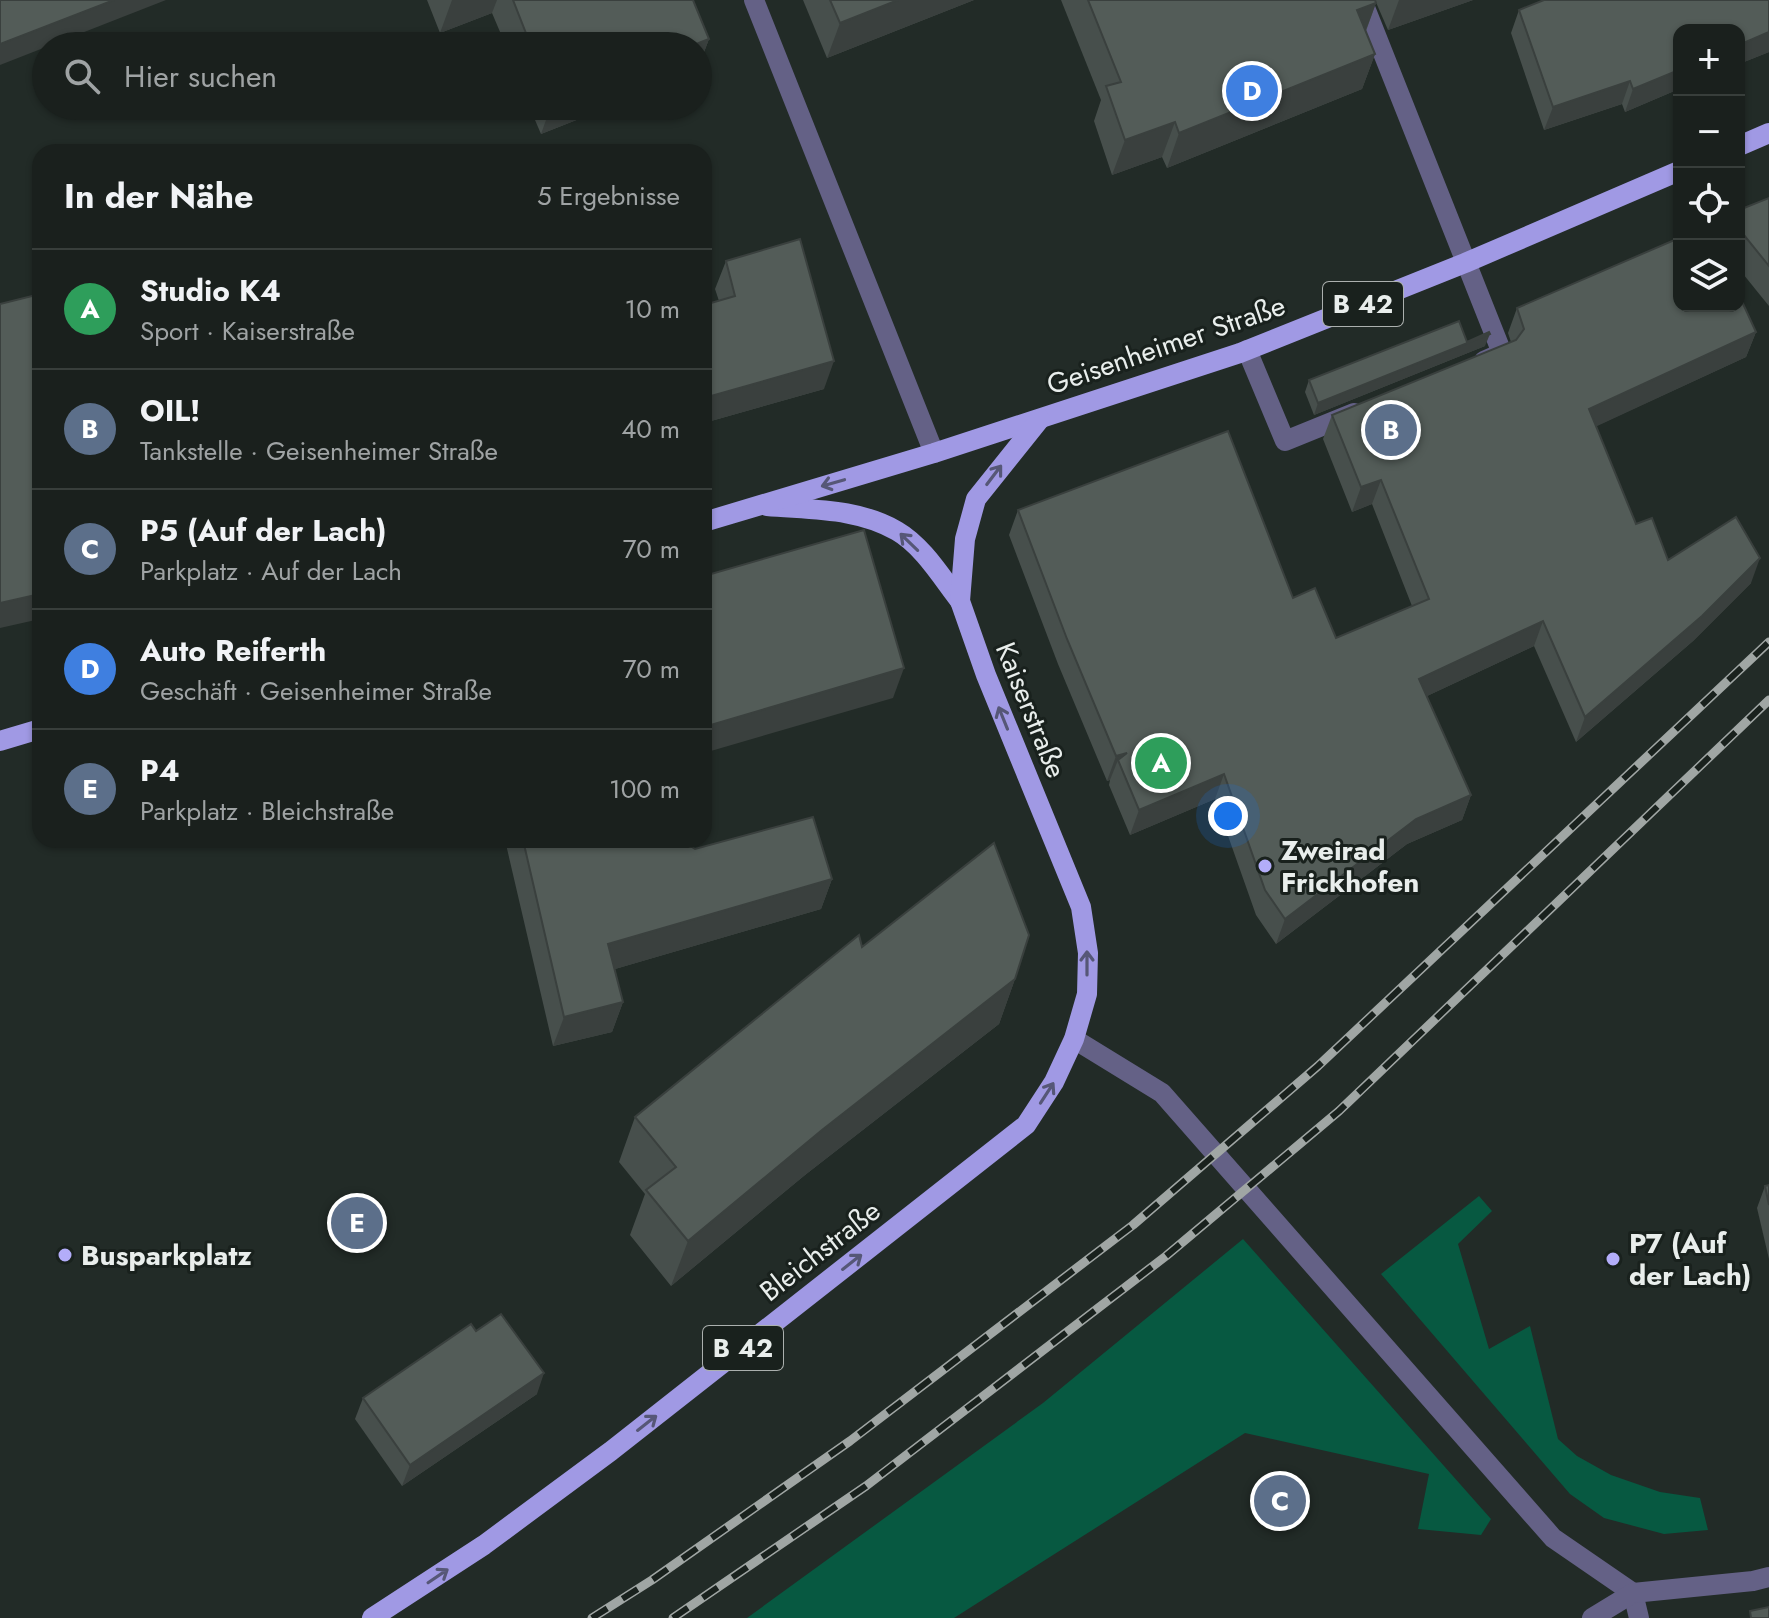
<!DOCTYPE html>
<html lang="de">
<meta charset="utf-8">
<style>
body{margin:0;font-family:Jost,sans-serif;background:#232826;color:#f1f3f6}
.controls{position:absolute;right:24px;top:24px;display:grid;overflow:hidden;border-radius:16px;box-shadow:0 2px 6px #0004}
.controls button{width:72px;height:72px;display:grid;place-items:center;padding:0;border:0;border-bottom:2px solid #383e3b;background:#1a201d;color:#f1f3f6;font:40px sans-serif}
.you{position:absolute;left:1228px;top:816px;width:28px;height:28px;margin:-20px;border:6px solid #fff;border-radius:50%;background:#1a73e8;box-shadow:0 0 0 12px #1a73e833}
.badge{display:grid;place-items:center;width:52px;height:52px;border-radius:50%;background:#ea580c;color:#fff;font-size:26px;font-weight:700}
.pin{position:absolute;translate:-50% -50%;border:4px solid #fff;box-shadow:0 2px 8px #0006}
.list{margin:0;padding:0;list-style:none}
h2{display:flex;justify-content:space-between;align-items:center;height:104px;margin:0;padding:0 32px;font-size:34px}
h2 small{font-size:26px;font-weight:400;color:#9fa3a4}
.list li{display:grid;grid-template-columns:52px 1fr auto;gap:24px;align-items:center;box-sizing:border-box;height:120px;padding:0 32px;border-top:2px solid #383e3b}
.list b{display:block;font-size:30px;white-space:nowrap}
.list p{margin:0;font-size:26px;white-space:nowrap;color:#9fa3a4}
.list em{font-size:26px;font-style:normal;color:#9fa3a4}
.icon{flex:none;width:44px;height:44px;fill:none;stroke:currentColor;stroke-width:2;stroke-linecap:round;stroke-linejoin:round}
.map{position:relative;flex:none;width:1769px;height:1618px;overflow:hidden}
.search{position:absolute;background:#1a201d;box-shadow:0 2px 6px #0004;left:32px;top:32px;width:680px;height:88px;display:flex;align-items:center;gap:20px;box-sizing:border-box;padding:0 28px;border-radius:44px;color:#9fa3a4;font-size:30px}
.panel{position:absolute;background:#1a201d;box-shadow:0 2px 6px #0004;left:32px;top:144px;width:680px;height:704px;border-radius:24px}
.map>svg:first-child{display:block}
.green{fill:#075941}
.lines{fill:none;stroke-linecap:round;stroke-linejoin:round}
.service{stroke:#646186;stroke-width:20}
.minor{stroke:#646186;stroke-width:20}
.primary{stroke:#a099e4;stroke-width:20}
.rail-casing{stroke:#a0a6a4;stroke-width:9}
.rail{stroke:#19211d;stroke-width:6;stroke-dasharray:18;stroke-linecap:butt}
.wall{fill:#474f4c}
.shaded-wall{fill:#3a403e}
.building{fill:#535c58;stroke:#3a403e;stroke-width:2}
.oneway{stroke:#565777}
.poi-dot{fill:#b3adf9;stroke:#19211d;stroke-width:3}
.labels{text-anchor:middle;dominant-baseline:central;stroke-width:6;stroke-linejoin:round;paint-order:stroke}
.shield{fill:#19211d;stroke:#abb0ae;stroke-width:2}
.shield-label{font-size:26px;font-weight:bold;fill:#e9eeec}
.street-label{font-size:28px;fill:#e9eeec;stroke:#19211d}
.poi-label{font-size:28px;font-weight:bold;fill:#e9eeec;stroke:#19211d;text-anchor:start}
</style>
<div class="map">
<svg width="1769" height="1618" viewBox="0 0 1769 1618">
<rect width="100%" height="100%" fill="#222b27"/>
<!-- green -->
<g class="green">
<polygon points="1479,1196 1492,1211 1458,1244 1489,1349 1530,1326 1558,1439 1577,1456 1611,1475 1660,1492 1700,1498 1708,1530 1664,1534 1604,1518 1570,1494 1381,1274"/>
<polygon points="1243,1239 1491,1519 1481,1535 1418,1529 1429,1474 1245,1433 954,1618 747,1618 1043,1403"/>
</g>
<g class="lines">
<!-- service -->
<g class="service">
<polyline points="1362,0 1502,353 1484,361"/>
<polyline points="1247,350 1285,441 1354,413"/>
</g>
<!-- minor -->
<g class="minor">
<polyline points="754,0 934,453"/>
<polyline points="1074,1039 1162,1093 1553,1538 1633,1593 1639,1618"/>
<polyline points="1592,1618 1633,1593 1753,1581 1769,1577"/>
</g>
<!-- primary -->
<g class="primary">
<polyline points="1739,146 1769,133"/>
<path d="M767,506C811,510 858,508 897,531C923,546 942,578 960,601"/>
<polyline points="704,522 934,453 1240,353 1465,263 1679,171"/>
<polyline points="0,741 40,729"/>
<polyline points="372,1618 484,1545 611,1451 1026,1125 1054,1082 1074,1039 1087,994 1088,953 1081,907 986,675 960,601 965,539 976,499 1040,419"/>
</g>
<defs>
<g id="rail">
<polyline points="592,1618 652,1580 850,1441 1133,1225 1318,1066 1769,642"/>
<polyline points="673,1618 866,1486 1166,1256 1339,1111 1769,700"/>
</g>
</defs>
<!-- rail casing -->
<use href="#rail" class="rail-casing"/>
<!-- rail -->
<use href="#rail" class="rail"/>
</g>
<!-- wall -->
<g class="wall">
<polygon points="427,0 693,0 709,39 698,68 698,46 506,46 492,13 440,33"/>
<polygon points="803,0 974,0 827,58"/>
<polygon points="1061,0 1375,0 1376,3 1366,31 1375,54 1362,89 1167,168 1162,157 1112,175 1094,121 1101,100"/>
<polygon points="1375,0 1473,0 1388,30"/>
<polygon points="1769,0 1769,52 1739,64 1679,30 1679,89 1625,112 1622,104 1544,130 1511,33 1519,10"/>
<polygon points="529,106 612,106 541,134"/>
<polygon points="1769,198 1769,306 1739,269 1739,210"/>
<polygon points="726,261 824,389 704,423 704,305 719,301 715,289"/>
<polygon points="1517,308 1756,332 1746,357 1596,426 1636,524 1668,560 1751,583 1693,641 1576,742 1534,646 1427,696 1471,795 1462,820 1407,844 1276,944 1256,915 1215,799 1130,835 1109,785 1110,780 1107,781 1058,664 1009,535 1018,510 1293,598 1336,638 1412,606 1372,504 1352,512 1323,439 1332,415 1511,342 1508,333"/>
<polygon points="1467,342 1485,346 1314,415 1305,392 1309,380"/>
<polygon points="505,840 681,840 695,849 832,879 821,909 615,969 623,1002 612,1032 553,1046"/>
<polygon points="862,947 1015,979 999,1024 805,1175 671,1286 630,1235 645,1194 619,1162 635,1117"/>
<polygon points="1769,1185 1769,1259 1757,1208 1765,1186"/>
<polygon points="476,1331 537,1394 402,1486 355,1419 363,1398"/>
</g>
<!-- shaded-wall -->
<g class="shaded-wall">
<polygon points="114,0 166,0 0,65 0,44"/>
<polygon points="452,0 497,0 492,13 440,33"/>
<polygon points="898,0 974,0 827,58 840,23"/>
<polygon points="1399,0 1473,0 1388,30"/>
<polygon points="1376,3 1363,38 1357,10"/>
<polygon points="1769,32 1769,52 1739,64 1739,45"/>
<polygon points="709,39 698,68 698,46 691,46"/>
<polygon points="1375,54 1362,89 1167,168 1179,133"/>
<polygon points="1679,70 1679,89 1625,112 1633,89"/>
<polygon points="1630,81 1622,104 1544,130 1553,107"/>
<polygon points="551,106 612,106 541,134"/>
<polygon points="1175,122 1162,157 1112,175 1125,140"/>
<polygon points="1756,332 1746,357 1580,434 1589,409"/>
<polygon points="1490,334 1485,346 1314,415 1318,403"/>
<polygon points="834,361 824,389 704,423 704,398"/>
<polygon points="1381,480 1372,504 1352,512 1361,487"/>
<polygon points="1760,558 1751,583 1693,641 1576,742 1585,717"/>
<polygon points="40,594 40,619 0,628 0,603"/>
<polygon points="1543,621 1534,646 1410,704 1419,679"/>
<polygon points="904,668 893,698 704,753 704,727"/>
<polygon points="1127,753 1118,760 1110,780 1107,781 1116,756"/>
<polygon points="1224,774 1215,799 1130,835 1139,810"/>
<polygon points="1471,795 1462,820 1407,844 1276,944 1285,919 1416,819"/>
<polygon points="832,879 821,909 598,974 608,944"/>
<polygon points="1015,979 999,1024 805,1175 671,1286 688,1241 822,1130"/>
<polygon points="623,1002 612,1032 553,1046 564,1017"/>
<polygon points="544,1373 537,1394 402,1486 410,1465"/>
</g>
<!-- building -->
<g class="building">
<polygon points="0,0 114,0 0,44"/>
<polygon points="513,0 693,0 709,39 691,46 531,46"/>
<polygon points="830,0 898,0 840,23"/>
<polygon points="1088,0 1375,0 1376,3 1357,10 1375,54 1179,133 1175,122 1125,140 1106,86 1121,82"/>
<polygon points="1544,0 1769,0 1769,32 1739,45 1739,30 1679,30 1679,70 1633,89 1630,81 1553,107 1519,10"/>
<polygon points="1769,198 1769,266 1739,229 1739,210"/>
<polygon points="1679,238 1679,306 1739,306 1739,295 1756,332 1589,409 1636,524 1652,518 1668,560 1736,517 1760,558 1702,616 1585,717 1543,621 1419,679 1471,795 1416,819 1285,919 1265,890 1224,774 1139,810 1118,760 1127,753 1116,756 1067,639 1018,510 1228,431 1293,598 1315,588 1336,638 1429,599 1381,480 1361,487 1332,415 1516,340 1524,329 1517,308"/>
<polygon points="800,239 834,361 704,398 704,305 735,296 726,261"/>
<polygon points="40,294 40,594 0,603 0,304"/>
<polygon points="1459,321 1467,342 1489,332 1490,334 1318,403 1309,380"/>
<polygon points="864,530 904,668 704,727 704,576"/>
<polygon points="813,817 832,879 608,944 623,1002 564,1017 523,840 681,840 695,849"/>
<polygon points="994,843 1029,935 1015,979 822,1130 688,1241 646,1190 676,1167 635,1117 859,935 862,947"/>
<polygon points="1769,1185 1769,1205 1765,1186"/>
<polygon points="501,1314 544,1373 410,1465 363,1398 471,1324 476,1331"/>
<polygon points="1769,1607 1769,1618 1751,1618 1750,1611"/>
</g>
<!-- one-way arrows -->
<defs><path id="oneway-shaft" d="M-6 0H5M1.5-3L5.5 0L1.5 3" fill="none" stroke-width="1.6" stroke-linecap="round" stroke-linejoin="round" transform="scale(2)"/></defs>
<g class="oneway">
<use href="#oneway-shaft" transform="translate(994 475) rotate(-53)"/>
<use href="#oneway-shaft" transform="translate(833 483) rotate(164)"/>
<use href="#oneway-shaft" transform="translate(909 542) rotate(-136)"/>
<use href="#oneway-shaft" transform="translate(1003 718) rotate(-112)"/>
<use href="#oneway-shaft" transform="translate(1087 963) rotate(-90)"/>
<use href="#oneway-shaft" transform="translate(1047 1093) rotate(-57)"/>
<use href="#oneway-shaft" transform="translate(852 1262) rotate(-38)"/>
<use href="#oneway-shaft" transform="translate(647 1423) rotate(-38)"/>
<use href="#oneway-shaft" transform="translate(438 1576) rotate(-34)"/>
</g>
<!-- markers -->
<g class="poi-dot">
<circle cx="1265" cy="866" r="8"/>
<circle cx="65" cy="1255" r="8"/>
<circle cx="1613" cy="1259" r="8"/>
</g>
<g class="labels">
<!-- shield labels -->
<g class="shield">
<rect x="1323" y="282" width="80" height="44" rx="6"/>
<rect x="703" y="1326" width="80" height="44" rx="6"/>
</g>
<g class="shield-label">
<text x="1363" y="304">B 42</text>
<text x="743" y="1348">B 42</text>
</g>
<!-- street labels -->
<g class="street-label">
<text transform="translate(1166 345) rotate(-19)">Geisenheimer Straße</text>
<text transform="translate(1031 710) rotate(68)">Kaiserstraße</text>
<text transform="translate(820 1251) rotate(-38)">Bleichstraße</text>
</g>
<!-- poi labels -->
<g class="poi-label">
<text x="1281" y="850">Zweirad<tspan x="1281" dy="32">Frickhofen</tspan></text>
<text x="1629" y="1243">P7 (Auf<tspan x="1629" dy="32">der Lach)</tspan></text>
<text x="81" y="1255">Busparkplatz</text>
</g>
</g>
</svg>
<div class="controls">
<button>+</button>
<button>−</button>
<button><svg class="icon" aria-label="locate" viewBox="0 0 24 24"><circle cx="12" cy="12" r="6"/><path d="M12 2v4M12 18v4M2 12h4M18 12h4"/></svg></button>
<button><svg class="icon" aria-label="layers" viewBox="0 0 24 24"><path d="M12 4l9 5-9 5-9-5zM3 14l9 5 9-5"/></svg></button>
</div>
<div class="you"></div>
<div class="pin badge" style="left:1161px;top:763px;background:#2e9e5b">A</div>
<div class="pin badge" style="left:1391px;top:430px;background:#5c6f8a">B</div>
<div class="pin badge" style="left:1280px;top:1501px;background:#5c6f8a">C</div>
<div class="pin badge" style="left:1252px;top:91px;background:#3f7fe0">D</div>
<div class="pin badge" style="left:357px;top:1223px;background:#5c6f8a">E</div>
<div class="search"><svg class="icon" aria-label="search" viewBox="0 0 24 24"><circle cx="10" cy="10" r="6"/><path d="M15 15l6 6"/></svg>Hier suchen</div>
<section class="panel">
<h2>In der Nähe<small>5 Ergebnisse</small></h2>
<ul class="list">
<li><span class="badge" style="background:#2e9e5b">A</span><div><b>Studio K4</b><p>Sport · Kaiserstraße</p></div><em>10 m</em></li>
<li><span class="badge" style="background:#5c6f8a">B</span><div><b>OIL!</b><p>Tankstelle · Geisenheimer Straße</p></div><em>40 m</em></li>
<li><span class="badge" style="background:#5c6f8a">C</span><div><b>P5 (Auf der Lach)</b><p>Parkplatz · Auf der Lach</p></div><em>70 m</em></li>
<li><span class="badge" style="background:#3f7fe0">D</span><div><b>Auto Reiferth</b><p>Geschäft · Geisenheimer Straße</p></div><em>70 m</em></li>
<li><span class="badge" style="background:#5c6f8a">E</span><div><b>P4</b><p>Parkplatz · Bleichstraße</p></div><em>100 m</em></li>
</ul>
</section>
</div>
